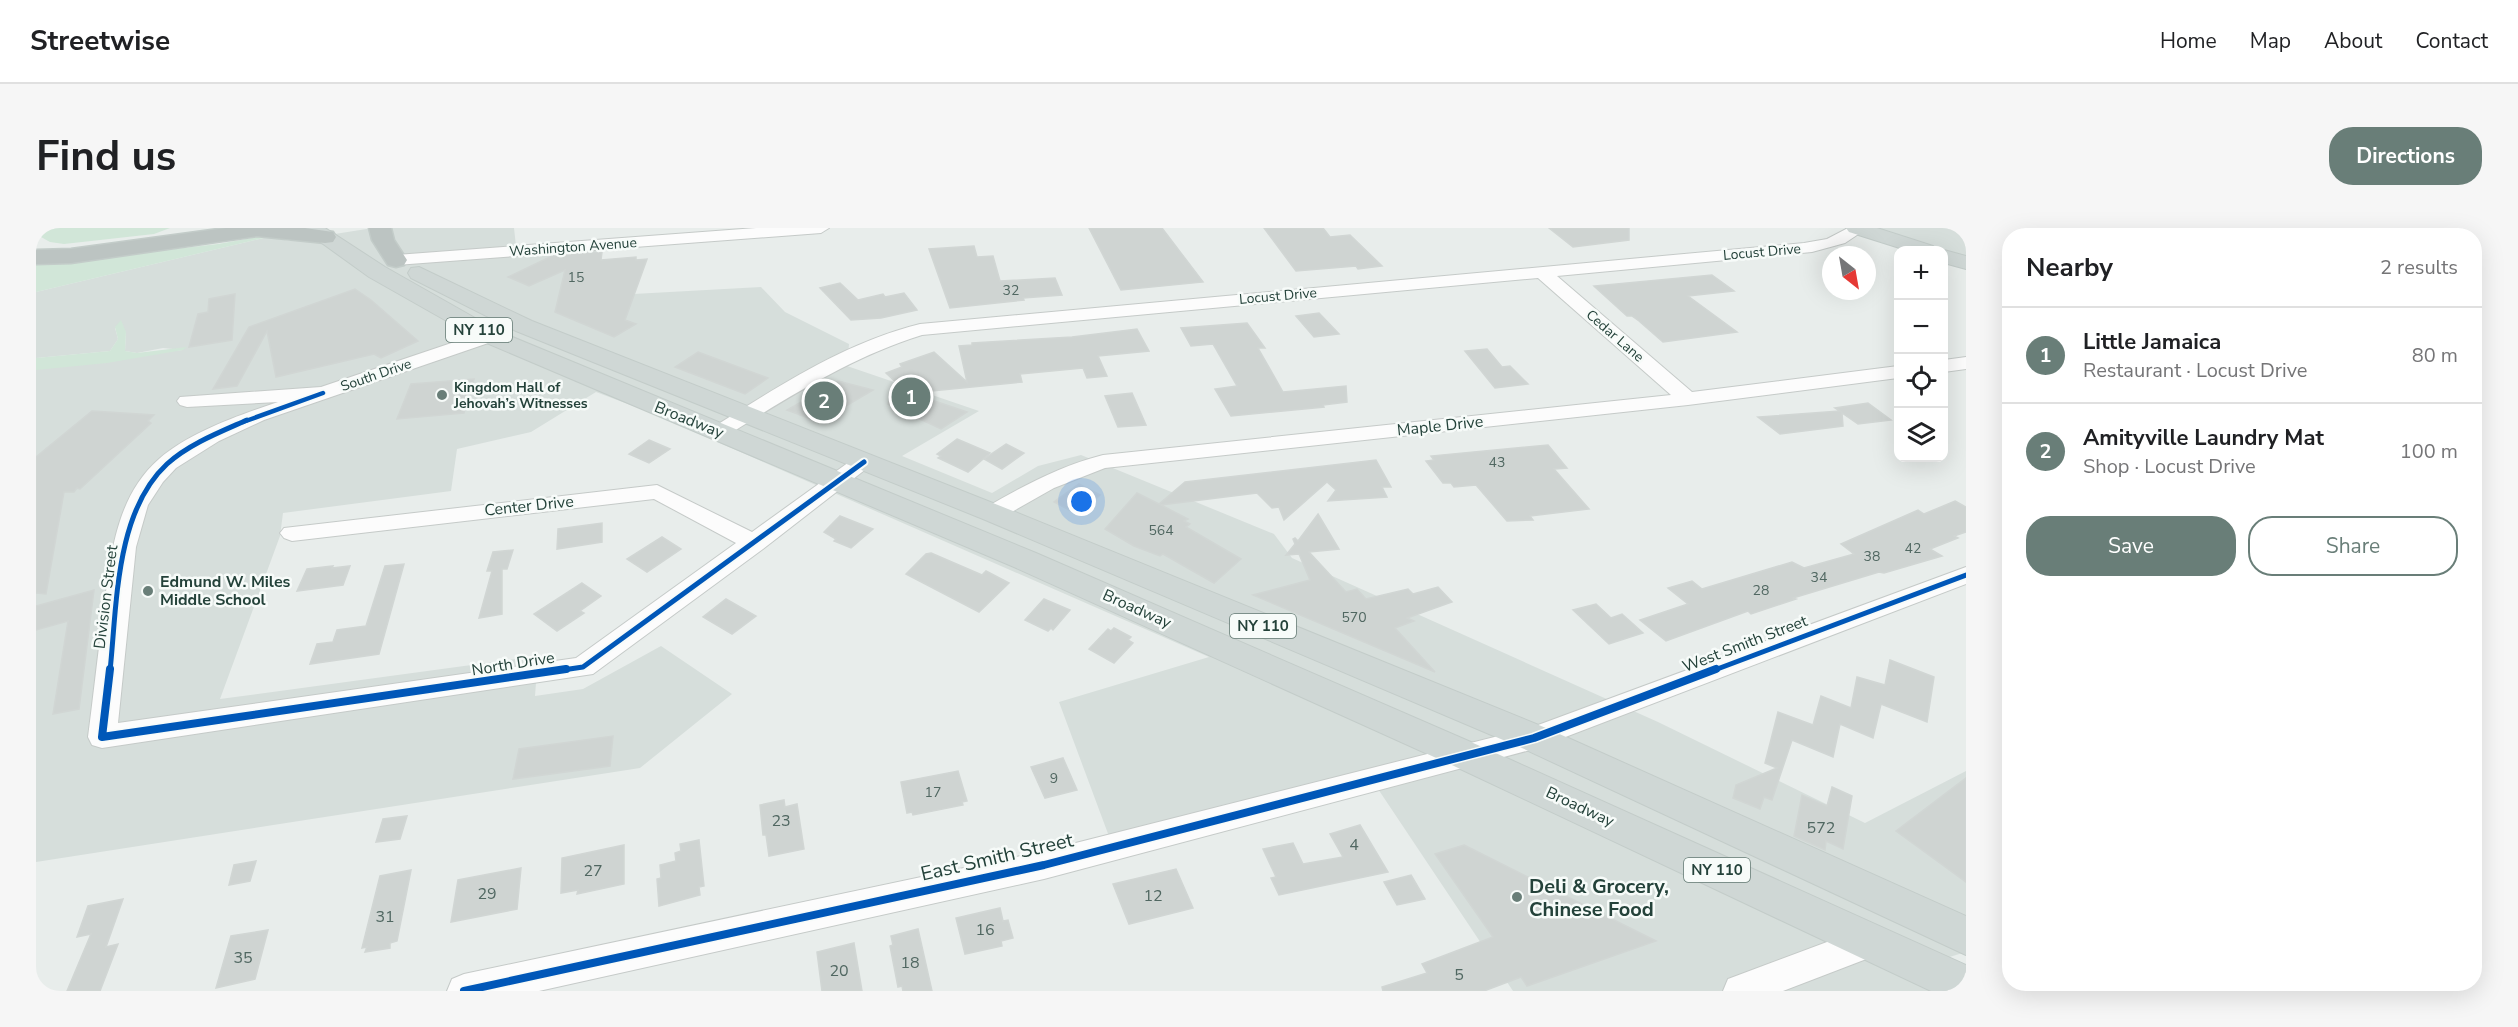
<!DOCTYPE html>
<meta charset="utf-8">
<style>
body{margin:0;font-family:"Nunito Sans",sans-serif;background:#f6f6f6;color:#202124}
.controls{position:absolute;right:18px;top:18px;display:grid;overflow:hidden;border-radius:12px;box-shadow:0 6px 24px #0002}
.controls button{width:54px;height:54px;display:grid;place-items:center;padding:0;border:0;border-bottom:2px solid #e0e0e0;background:#fff;color:#202124;font:30px sans-serif}
.compass{position:absolute;left:1786px;top:18px;width:54px;height:54px;border-radius:50%;background:#fff;box-shadow:0 6px 24px #0002;rotate:149deg}
.you{position:absolute;left:1046px;top:274px;width:21px;height:21px;margin:-15px;border:4px solid #fff;border-radius:50%;background:#1a73e8;box-shadow:0 0 0 9px #1a73e833}
.badge{display:grid;place-items:center;width:39px;height:39px;border-radius:50%;background:#697e78;color:#fff;font-size:20px;font-weight:700}
.pin{position:absolute;translate:-50% -50%;border:3px solid #fff;box-shadow:0 2px 6px #0006}
.list{margin:0;padding:0;list-style:none}
h2{display:flex;justify-content:space-between;align-items:center;height:78px;margin:0;padding:0 24px;font-size:26px}
h2 small{font-size:20px;font-weight:400;color:#757577}
.list li{display:grid;grid-template-columns:39px 1fr auto;gap:18px;align-items:center;box-sizing:border-box;height:96px;padding:0 24px;border-top:2px solid #e0e0e0}
.list b{display:block;font-size:22px;white-space:nowrap}
.list p{margin:0;font-size:20px;white-space:nowrap;color:#757577}
.list em{font-size:20px;font-style:normal;color:#757577}
.actions{display:flex;gap:12px;padding:18px 24px}
.actions a{flex:1;padding:14px 0;border:2px solid #697e78;border-radius:24px;text-align:center;font-size:21px;color:#697e78}
.actions .main{background:#697e78;color:#fff}
.icon{flex:none;width:33px;height:33px;fill:none;stroke:currentColor;stroke-width:2;stroke-linecap:round;stroke-linejoin:round}
.map{position:relative;flex:none;width:1930px;height:763px;overflow:hidden;border-radius:24px}
header{display:flex;align-items:center;gap:36px;box-sizing:border-box;height:84px;padding:0 30px;background:#fff;border-bottom:2px solid #e0e0e0}
header strong{font-size:28px}
nav{display:flex;gap:33px;margin-inline-start:auto;font-size:21px}
.intro{display:flex;align-items:center;justify-content:space-between;box-sizing:border-box;height:144px;padding:0 36px}
h1{margin:0;font-size:42px}
.button{padding:15px 27px;border-radius:24px;background:#697e78;color:#fff;font-size:21px;font-weight:700}
main{display:flex;gap:36px;padding:0 36px}
aside{flex:1;background:#fff;border-radius:24px;box-shadow:0 6px 24px #0002}
.map>svg:first-child{display:block}
.built{fill:#d6dedb}
.green{fill:#d1e6d8}
.building{fill:#cfd4d2;stroke:#d1d6d4;stroke-width:1.5}
.lines{fill:none;stroke-linecap:round;stroke-linejoin:round}
.minor-casing{stroke:#c5cac8;stroke-width:2}
.major-casing{stroke:#c3ccc9;stroke-width:2}
.highway-casing{stroke:#c3ccc9;stroke-width:3}
.minor{fill:#fcfcfc;fill-rule:evenodd}
.major{fill:#cfd7d5;fill-rule:evenodd}
.highway{fill:#bcc4c2;fill-rule:evenodd}
.cycleway-far2-casing{stroke:#f7fbf9;stroke-width:8}
.cycleway-far1-casing{stroke:#f7fbf9;stroke-width:9}
.cycleway-casing{stroke:#f7fbf9;stroke-width:11}
.cycleway-far2{stroke:#0057b8;stroke-width:4.5}
.cycleway-far1{stroke:#0057b8;stroke-width:5}
.cycleway{stroke:#0057b8;stroke-width:8}
.poi-dot{fill:#697e78;stroke:#f7fbf9;stroke-width:2}
.labels{text-anchor:middle;dominant-baseline:central;stroke-width:5;stroke-linejoin:round;paint-order:stroke}
.far-street-label{font-size:14px;fill:#24423a;stroke:#f7fbf9}
.number-label{font-size:14px;fill:#506761}
.far-poi-label{font-size:14px;font-weight:bold;fill:#24423a;stroke:#f7fbf9;text-anchor:start}
.shield{fill:#f7fbf9;stroke:#637a73;stroke-width:1.5}
.shield-label{font-size:15px;font-weight:bold;fill:#24423a}
.street-label{font-size:16px;fill:#24423a;stroke:#f7fbf9}
.poi-label{font-size:16px;font-weight:bold;fill:#24423a;stroke:#f7fbf9;text-anchor:start}
.near-number-label{font-size:16px;fill:#506761}
.near-street-label{font-size:20px;fill:#24423a;stroke:#f7fbf9}
.near-poi-label{font-size:20px;font-weight:bold;fill:#24423a;stroke:#f7fbf9;text-anchor:start}
</style>
<header>
<strong>Streetwise</strong>
<nav><a>Home</a><a>Map</a><a>About</a><a>Contact</a></nav>
</header>
<div class="intro"><h1>Find us</h1><a class="button">Directions</a></div>
<main>
<div class="map">
<svg width="1930" height="763" viewBox="0 0 1930 763">
<rect width="100%" height="100%" fill="#e8edeb"/>
<!-- built -->
<g class="built">
<polygon points="337,0 478,0 480,18 564,21 561,68 725,59 749,84 813,116 811,138 943,183 866,228 956,265 1002,238 1045,227 1238,306 1256,330 1622,494 1829,595 1930,543 1930,724 1860,745 1897,763 1477,763 1334,549 1074,611 1023,474 1173,429 613,184 560,164 495,204 421,221 415,263 247,285 244,308 184,471 502,428 499,468 547,461 625,418 696,466 604,540 0,634 0,138 147,122 127,120 101,125 89,123 90,104 79,100 82,111 74,123 0,130 0,64 232,9 254,13"/>
<polygon points="1839,0 1930,0 1930,29"/>
</g>
<!-- green -->
<g class="green">
<polygon points="3,0 134,0 118,6 28,16 14,14 5,9"/>
<polygon points="221,9 232,9 0,64 0,37 182,16"/>
<polygon points="85,92 90,104 89,123 101,125 151,119 147,122 71,135 0,142 0,130 74,123 82,111 79,99"/>
</g>
<!-- building -->
<g class="building">
<polygon points="1053,0 1126,0 1167,54 1085,62"/>
<polygon points="1228,0 1287,0 1294,9 1314,7 1346,38 1322,41 1320,38 1260,43"/>
<polygon points="1513,0 1593,0 1593,12 1537,19"/>
<polygon points="938,18 941,29 957,28 964,53 1019,50 1026,67 987,70 988,72 914,80 893,21"/>
<polygon points="566,24 565,32 600,29 600,32 611,31 589,92 600,96 578,109 519,84 529,42 493,58 472,49 518,27"/>
<polygon points="1676,47 1698,63 1652,68 1701,104 1627,114 1603,93 1596,88 1591,88 1558,58"/>
<polygon points="804,55 822,72 847,66 849,69 868,65 881,82 845,90 815,92 784,60"/>
<polygon points="319,61 335,72 382,113 345,130 338,126 240,149 231,103 201,158 177,161 213,99"/>
<polygon points="199,66 196,112 153,119 162,86 172,84 173,71"/>
<polygon points="1283,85 1303,106 1278,109 1260,88"/>
<polygon points="1211,95 1229,120 1222,120 1247,164 1310,158 1311,174 1287,177 1288,179 1195,188 1179,161 1201,158 1177,116 1155,118 1145,100"/>
<polygon points="1101,101 1113,123 1062,128 1071,148 1051,150 1047,140 984,146 986,154 875,165 931,184 905,201 852,176 855,167 881,174 850,145 866,139 864,136 898,124 931,154 923,118 936,117 936,115 1036,109"/>
<polygon points="1451,121 1466,139 1474,138 1492,156 1459,160 1429,123"/>
<polygon points="662,124 732,150 709,166 639,139"/>
<polygon points="438,151 428,185 361,191 375,156"/>
<polygon points="802,153 837,162 783,194 751,182"/>
<polygon points="1096,165 1110,197 1082,199 1069,168"/>
<polygon points="1832,175 1855,192 1822,196 1806,185 1807,198 1744,206 1722,189 1804,183 1799,180"/>
<polygon points="56,183 118,187 112,193 115,195 44,261 41,260 38,264 28,264 10,366 0,365 0,229"/>
<polygon points="921,211 954,225 932,244 902,230 905,228 901,226"/>
<polygon points="613,212 634,221 613,235 593,226"/>
<polygon points="970,216 988,225 966,241 948,231"/>
<polygon points="1512,217 1531,240 1518,241 1553,281 1494,288 1497,292 1471,293 1440,257 1418,259 1415,255 1407,255 1390,233 1398,232 1395,228"/>
<polygon points="1340,232 1355,259 1346,259 1351,269 1292,273 1300,262 1291,254 1248,292 1243,279 1236,280 1221,265 1125,277 1152,291 1148,293 1154,296 1150,299 1205,331 1178,355 1127,326 1124,328 1098,318 1069,301 1101,265 1123,276 1149,254"/>
<polygon points="1043,256 1064,267 1043,287 1018,274"/>
<polygon points="1919,273 1930,279 1930,304 1918,308 1922,310 1894,321 1906,328 1848,345 1843,344 1757,370 1760,371 1715,386 1712,383 1630,413 1604,392 1652,376 1632,360 1656,353 1666,361 1756,334 1768,340 1818,326 1805,316 1882,282 1888,286"/>
<polygon points="1282,286 1303,321 1273,324 1310,364 1321,361 1330,371 1372,361 1377,366 1402,359 1416,374 1371,390 1378,393 1359,400 1399,444 1217,367 1274,352 1263,326 1250,327 1259,316 1257,311 1259,310 1262,313"/>
<polygon points="804,288 837,301 815,320 798,313 800,311 788,304"/>
<polygon points="566,295 566,314 521,321 522,301"/>
<polygon points="626,309 645,321 611,344 591,331"/>
<polygon points="477,322 471,341 466,341 466,386 443,390 456,343 451,343 457,324"/>
<polygon points="895,325 946,347 950,343 973,355 943,384 870,346 890,326"/>
<polygon points="368,336 343,426 274,436 281,416 297,414 301,402 330,398 349,338"/>
<polygon points="297,338 296,340 314,338 307,357 261,363 271,341"/>
<polygon points="546,355 565,368 544,383 548,385 521,403 498,386"/>
<polygon points="58,362 43,481 17,486 32,393 0,402 0,378"/>
<polygon points="690,371 720,388 696,406 667,389"/>
<polygon points="1008,371 1034,382 1017,402 1015,400 1012,403 989,392"/>
<polygon points="1560,376 1575,390 1586,386 1607,405 1573,416 1537,382"/>
<polygon points="1078,400 1095,409 1092,412 1097,415 1078,435 1053,421 1072,401 1075,403"/>
<polygon points="1854,432 1898,449 1891,494 1845,476 1837,510 1804,496 1797,529 1756,512 1736,572 1728,569 1724,581 1697,570 1700,557 1741,540 1729,535 1742,484 1777,497 1785,468 1815,480 1821,449 1849,457"/>
<polygon points="577,508 574,538 477,551 483,521"/>
<polygon points="1027,530 1041,562 1009,570 995,539"/>
<polygon points="922,543 931,573 926,574 927,577 877,587 876,584 871,585 865,554"/>
<polygon points="1930,550 1930,654 1860,603"/>
<polygon points="1796,559 1816,568 1807,621 1790,613 1789,622 1758,608 1766,567 1791,578"/>
<polygon points="748,572 749,579 761,576 768,621 733,628 730,607 727,607 724,577"/>
<polygon points="371,588 364,611 340,614 347,591"/>
<polygon points="1324,597 1352,644 1243,667 1235,650 1240,649 1227,621 1257,615 1267,636 1307,629 1294,606"/>
<polygon points="663,612 668,658 663,659 664,667 623,678 621,651 625,650 624,637 640,633 639,625 645,623 644,616"/>
<polygon points="588,617 588,656 541,666 542,662 525,665 526,630"/>
<polygon points="1428,617 1620,713 1491,758 1485,749 1448,763 1347,763 1346,759 1391,745 1386,736 1457,709 1399,626"/>
<polygon points="220,633 214,653 193,657 198,637"/>
<polygon points="485,640 481,681 415,694 422,652"/>
<polygon points="1140,641 1157,680 1093,696 1077,656"/>
<polygon points="375,642 361,713 354,715 354,720 329,724 331,719 326,720 344,648"/>
<polygon points="1375,647 1389,671 1361,677 1348,654"/>
<polygon points="87,671 70,719 82,716 64,763 31,763 55,706 41,709 52,678"/>
<polygon points="964,680 967,693 972,692 977,710 965,713 966,718 929,726 920,690"/>
<polygon points="882,701 896,763 867,763 866,758 862,759 854,718 857,717 855,708"/>
<polygon points="232,702 219,751 180,760 195,708"/>
<polygon points="818,715 826,763 786,763 781,724"/>
</g>
<g class="lines">
<defs>
<g id="minor">
<polygon points="720,0 793,0 785,5 360,37 354,36 351,32 354,28 360,27"/>
<path d="M1812,0L1830,1L1809,15L1776,24L1521,48L1656,164L1862,138V150L1652,177L1069,240L1018,260L965,290L957,292L949,290L945,285L949,280C987,258 1024,238 1067,227L1635,167L1502,50L886,107C815,129 753,169 690,208L683,210L676,208L672,204L676,200C741,159 808,115 884,96L1768,15L1791,11Z"/>
<path d="M454,102L461,104L463,108L461,112L228,192L183,213L140,240L127,254L112,277L100,319L82,495L540,430L700,315L618,271L256,313L248,310L244,305L248,300L621,257L716,304L820,229L828,227L836,229L839,234L727,321L557,446L66,520L56,517L52,509C57,471 61,433 66,396C74,338 76,272 123,231C154,204 204,187 242,174L151,179L144,177L141,173L144,169L285,159Z"/>
<polygon points="1930,129 1930,141 1908,144 1908,132"/>
<polygon points="1930,339 1930,356 1498,521 1008,651 503,763 411,763 416,751 428,746 1008,623 1494,500"/>
<polygon points="1834,698 1846,703 1851,714 1846,725 1747,763 1687,763 1692,751"/>
</g>
<g id="major">
<polygon points="265,0 289,0 349,39 462,103 1000,325 1444,518 1930,737 1930,763 1895,763 1418,538 978,339 446,113 333,49"/>
<polygon points="1810,0 1841,0 1897,18 1900,22 1870,22 1813,4"/>
<polygon points="1905,22 1908,22 1930,28 1930,41 1908,35 1908,22"/>
<polygon points="383,39 496,93 967,279 1510,500 1930,688 1930,727 1486,520 947,291 480,103 375,50 372,45 375,40"/>
</g>
<g id="highway">
<polygon points="190,0 269,0 297,4 300,9 297,14 289,15 221,8 35,35 0,36 0,22 35,21"/>
<polygon points="333,0 355,0 358,12 371,32 368,37 360,39 352,37 336,12"/>
</g>
</defs>
<!-- minor casing -->
<use href="#minor" class="minor-casing"/>
<!-- major casing -->
<use href="#major" class="major-casing"/>
<!-- highway casing -->
<use href="#highway" class="highway-casing"/>
<!-- minor -->
<use href="#minor" class="minor"/>
<!-- major -->
<use href="#major" class="major"/>
<!-- highway -->
<use href="#highway" class="highway"/>
<defs>
<polyline id="cycleway-far2" points="207,194 287,165"/>
<g id="cycleway-far1">
<path d="M74,443C81,378 79,284 131,236C153,216 184,204 211,192"/>
<polyline points="520,443 547,439 828,234"/>
<polyline points="1676,443 1930,347"/>
</g>
<g id="cycleway">
<polyline points="74,441 66,509 530,441"/>
<polyline points="428,763 1008,637 1498,510 1680,441"/>
</g>
</defs>
<!-- cycleway-far2 casing -->
<use href="#cycleway-far2" class="cycleway-far2-casing"/>
<!-- cycleway-far1 casing -->
<use href="#cycleway-far1" class="cycleway-far1-casing"/>
<!-- cycleway casing -->
<use href="#cycleway" class="cycleway-casing"/>
<!-- cycleway-far2 -->
<use href="#cycleway-far2" class="cycleway-far2"/>
<!-- cycleway-far1 -->
<use href="#cycleway-far1" class="cycleway-far1"/>
<!-- cycleway -->
<use href="#cycleway" class="cycleway"/>
</g>
<!-- markers -->
<g class="poi-dot">
<circle cx="406" cy="167" r="6"/>
<circle cx="112" cy="363" r="6"/>
<circle cx="1481" cy="669" r="6"/>
</g>
<g class="labels">
<!-- far-street labels -->
<g class="far-street-label">
<text transform="translate(537 19) rotate(-4)">Washington Avenue</text>
<text transform="translate(1726 24) rotate(-5)">Locust Drive</text>
<text transform="translate(1242 68) rotate(-5)">Locust Drive</text>
<text transform="translate(1579 108) rotate(41)">Cedar Lane</text>
<text transform="translate(340 147) rotate(-19)">South Drive</text>
</g>
<!-- number labels -->
<g class="number-label">
<text x="540" y="49">15</text>
<text x="975" y="62">32</text>
<text x="1461" y="234">43</text>
<text x="1125" y="302">564</text>
<text x="1877" y="320">42</text>
<text x="1836" y="328">38</text>
<text x="1783" y="349">34</text>
<text x="1725" y="362">28</text>
<text x="1318" y="389">570</text>
<text x="1018" y="550">9</text>
<text x="897" y="564">17</text>
</g>
<!-- far-poi labels -->
<g class="far-poi-label">
<text x="418" y="159">Kingdom Hall of<tspan x="418" dy="16">Jehovah’s Witnesses</tspan></text>
</g>
<!-- shield labels -->
<g class="shield">
<rect x="410" y="90" width="66" height="24" rx="4.5"/>
<rect x="1194" y="386" width="66" height="24" rx="4.5"/>
<rect x="1648" y="630" width="66" height="24" rx="4.5"/>
</g>
<g class="shield-label">
<text x="443" y="102">NY 110</text>
<text x="1227" y="398">NY 110</text>
<text x="1681" y="642">NY 110</text>
</g>
<!-- street labels -->
<g class="street-label">
<text transform="translate(653 192) rotate(22)">Broadway</text>
<text transform="translate(1404 198) rotate(-6)">Maple Drive</text>
<text transform="translate(493 278) rotate(-6)">Center Drive</text>
<text transform="translate(70 369) rotate(-83)">Division Street</text>
<text transform="translate(1101 381) rotate(24)">Broadway</text>
<text transform="translate(1709 416) rotate(-21)">West Smith Street</text>
<text transform="translate(477 436) rotate(-9)">North Drive</text>
<text transform="translate(1544 579) rotate(25)">Broadway</text>
</g>
<!-- poi labels -->
<g class="poi-label">
<text x="124" y="354">Edmund W. Miles<tspan x="124" dy="18">Middle School</tspan></text>
</g>
<!-- near-number labels -->
<g class="near-number-label">
<text x="745" y="593">23</text>
<text x="1785" y="600">572</text>
<text x="1318" y="617">4</text>
<text x="557" y="643">27</text>
<text x="451" y="666">29</text>
<text x="1117" y="668">12</text>
<text x="349" y="689">31</text>
<text x="949" y="702">16</text>
<text x="207" y="730">35</text>
<text x="874" y="735">18</text>
<text x="803" y="743">20</text>
<text x="1423" y="747">5</text>
</g>
<!-- near-street labels -->
<g class="near-street-label">
<text transform="translate(961 629) rotate(-13)">East Smith Street</text>
</g>
<!-- near-poi labels -->
<g class="near-poi-label">
<text x="1493" y="658">Deli &amp; Grocery,<tspan x="1493" dy="23">Chinese Food</tspan></text>
</g>
</g>
</svg>
<div class="controls">
<button>+</button>
<button>−</button>
<button><svg class="icon" aria-label="locate" viewBox="0 0 24 24"><circle cx="12" cy="12" r="6"/><path d="M12 2v4M12 18v4M2 12h4M18 12h4"/></svg></button>
<button><svg class="icon" aria-label="layers" viewBox="0 0 24 24"><path d="M12 4l9 5-9 5-9-5zM3 14l9 5 9-5"/></svg></button>
</div>
<svg class="compass" viewBox="-18 -18 36 36"><path d="M0-13l5 13h-10z" fill="#e53935"/><path d="M0 13l5-13h-10z" fill="#757577"/></svg>
<div class="you"></div>
<div class="pin badge" style="left:875px;top:169px">1</div>
<div class="pin badge" style="left:788px;top:173px">2</div>
</div>
<aside>
<h2>Nearby<small>2 results</small></h2>
<ul class="list">
<li><span class="badge">1</span><div><b>Little Jamaica</b><p>Restaurant · Locust Drive</p></div><em>80 m</em></li>
<li><span class="badge">2</span><div><b>Amityville Laundry Mat</b><p>Shop · Locust Drive</p></div><em>100 m</em></li>
</ul>
<div class="actions"><a class="main">Save</a><a>Share</a></div>
</aside>
</main>
